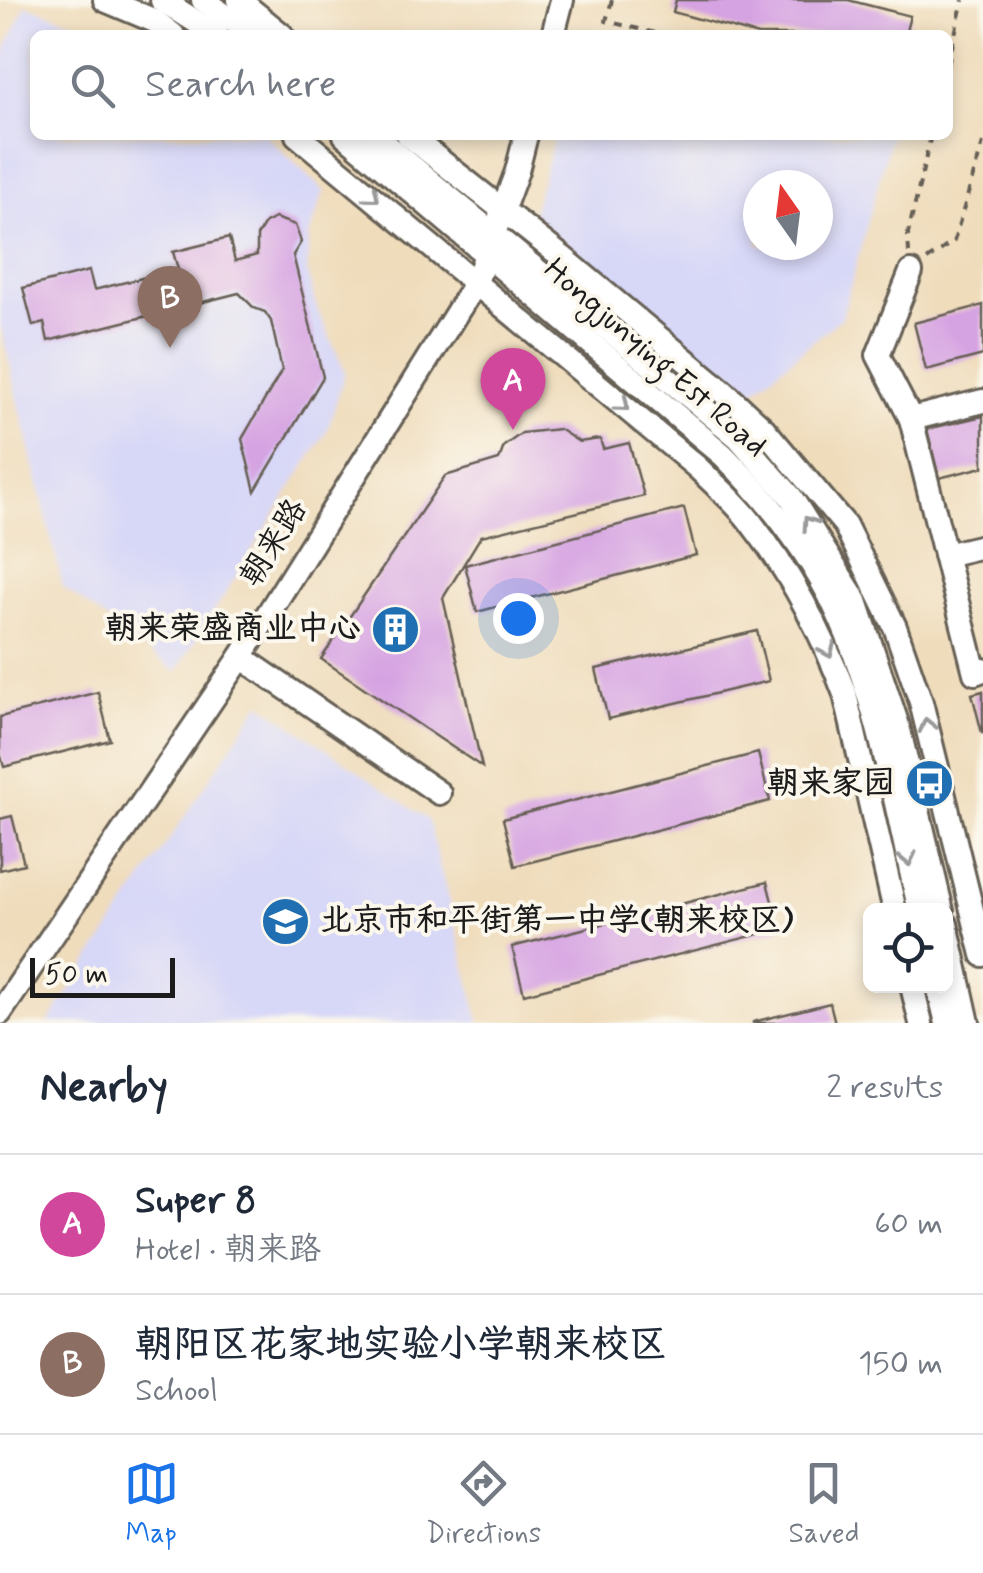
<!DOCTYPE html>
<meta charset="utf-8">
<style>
body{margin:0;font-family:Mynerve,"LXGW WenKai TC",sans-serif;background:#f6f6f7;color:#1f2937}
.controls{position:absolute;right:30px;bottom:30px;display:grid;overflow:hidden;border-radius:15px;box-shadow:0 5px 15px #0003}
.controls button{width:90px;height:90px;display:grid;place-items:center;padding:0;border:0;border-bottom:2px solid #e0e1e3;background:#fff;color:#1f2937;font:50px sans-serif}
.compass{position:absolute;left:743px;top:170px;width:90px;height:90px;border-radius:50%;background:#fff;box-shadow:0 5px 15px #0003;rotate:346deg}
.scale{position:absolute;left:30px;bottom:25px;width:145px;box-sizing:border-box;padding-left:10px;border:5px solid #1c1c1c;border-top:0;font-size:28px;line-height:35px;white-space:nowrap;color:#1c1c1c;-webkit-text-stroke:8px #fbf7ec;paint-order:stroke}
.you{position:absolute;left:518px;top:618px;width:35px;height:35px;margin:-25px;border:8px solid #fff;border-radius:50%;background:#1a73e8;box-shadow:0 0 0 15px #1a73e833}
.badge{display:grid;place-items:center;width:65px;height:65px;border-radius:50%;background:#1a73e8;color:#fff;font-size:32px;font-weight:700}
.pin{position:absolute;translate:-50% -82px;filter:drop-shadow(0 2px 5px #0008)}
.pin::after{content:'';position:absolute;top:52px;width:35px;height:30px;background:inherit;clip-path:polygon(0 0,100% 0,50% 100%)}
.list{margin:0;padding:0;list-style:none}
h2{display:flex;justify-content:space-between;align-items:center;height:130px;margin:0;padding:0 40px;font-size:42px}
h2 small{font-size:32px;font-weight:400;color:#747a83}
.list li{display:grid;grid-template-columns:65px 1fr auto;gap:30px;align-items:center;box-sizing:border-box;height:140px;padding:0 40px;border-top:2px solid #e0e1e3}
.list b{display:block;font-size:38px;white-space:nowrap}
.list p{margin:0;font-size:32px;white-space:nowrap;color:#747a83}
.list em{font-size:32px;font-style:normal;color:#747a83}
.icon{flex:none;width:55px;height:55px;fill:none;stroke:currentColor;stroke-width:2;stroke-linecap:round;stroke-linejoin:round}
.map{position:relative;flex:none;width:983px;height:1023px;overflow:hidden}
.search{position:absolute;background:#fff;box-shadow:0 5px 15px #0003;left:30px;right:30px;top:30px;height:110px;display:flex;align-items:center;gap:25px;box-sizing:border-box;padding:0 35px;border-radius:15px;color:#747a83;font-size:38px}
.sheet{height:410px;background:#fff}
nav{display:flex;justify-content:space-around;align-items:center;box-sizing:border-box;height:140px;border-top:2px solid #e0e1e3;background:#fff;font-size:28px;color:#747a83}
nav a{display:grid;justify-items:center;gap:5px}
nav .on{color:#1a73e8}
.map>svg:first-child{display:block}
.built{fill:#d7d7f8;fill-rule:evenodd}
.building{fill:#d5a2e2}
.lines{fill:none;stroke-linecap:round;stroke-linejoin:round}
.minor-casing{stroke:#665f54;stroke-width:28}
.path{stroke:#665f54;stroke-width:4;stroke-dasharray:8 8;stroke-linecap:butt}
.minor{stroke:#fff;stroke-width:22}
.oneway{stroke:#999}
.labels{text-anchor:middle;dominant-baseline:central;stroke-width:8;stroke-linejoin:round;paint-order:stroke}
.street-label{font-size:32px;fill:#1c1c1c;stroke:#fbf7ec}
.poi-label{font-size:32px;font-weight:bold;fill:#1c1c1c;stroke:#fbf7ec;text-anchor:end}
</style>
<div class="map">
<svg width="983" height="1023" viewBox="0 0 983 1023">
<rect width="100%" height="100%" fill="#fbf7ec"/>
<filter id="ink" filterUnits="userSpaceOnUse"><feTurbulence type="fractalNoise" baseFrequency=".01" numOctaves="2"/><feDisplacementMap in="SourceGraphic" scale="20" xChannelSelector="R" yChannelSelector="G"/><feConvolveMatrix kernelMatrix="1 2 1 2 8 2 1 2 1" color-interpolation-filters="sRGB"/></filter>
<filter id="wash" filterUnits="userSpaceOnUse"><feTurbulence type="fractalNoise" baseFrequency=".0048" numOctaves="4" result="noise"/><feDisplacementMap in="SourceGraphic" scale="40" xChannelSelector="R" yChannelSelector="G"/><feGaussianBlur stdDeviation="2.25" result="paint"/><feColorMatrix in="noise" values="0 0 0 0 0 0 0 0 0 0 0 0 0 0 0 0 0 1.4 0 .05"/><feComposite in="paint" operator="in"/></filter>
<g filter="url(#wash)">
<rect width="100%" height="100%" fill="#efdcbb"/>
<!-- built -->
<g class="built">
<polygon points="26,5 109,35 35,35 35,135 265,135 324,191 309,237 307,272 317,309 345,372 328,429 176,672 63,587 0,324 0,61"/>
<path d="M555,135H891L842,317L740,402L530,220ZM758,185H818V245H758Z"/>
<polygon points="260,703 428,820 480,1023 48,1023"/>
</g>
<g id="blocks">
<!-- building -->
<g class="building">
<polygon points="676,0 848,0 910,16 905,35 758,35 673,12"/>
<polygon points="275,218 295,225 301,242 293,255 323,377 255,491 242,439 282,370 271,321 265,312 254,308 239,293 48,341 44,323 33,326 23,288 89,271 94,290 178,269 173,252 229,238 235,261 257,255 257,236 265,223"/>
<polygon points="983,305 983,355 926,370 914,323"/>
<polygon points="983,416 983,467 939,478 927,429"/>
<polygon points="559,429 579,442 600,439 603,449 629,443 644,496 481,536 443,598 482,767 321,659 445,476 499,460 504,446 522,433"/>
<polygon points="684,508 696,555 477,612 465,565"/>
<polygon points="757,631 769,681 608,719 596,669"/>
<polygon points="983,691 983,733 982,733 972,694"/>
<polygon points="98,692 110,740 4,767 0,753 0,717"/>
<polygon points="758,753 770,801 515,866 503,819"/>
<polygon points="12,816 24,864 0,870 0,819"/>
<polygon points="767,882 779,929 524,994 512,947"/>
<polygon points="830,1003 835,1023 753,1023 753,1022"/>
</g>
</g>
</g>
<g filter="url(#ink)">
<use href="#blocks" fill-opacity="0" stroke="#665f54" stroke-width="2.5"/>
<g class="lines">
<defs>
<g id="minor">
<polyline points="105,0 155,21 173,35"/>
<polyline points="162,0 217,35"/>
<polyline points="203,0 253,35"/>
<polyline points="239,0 282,35"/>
<polyline points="553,35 562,0"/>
<path d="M297,135L698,468C716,486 737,503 752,524C792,575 822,633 845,694L895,911"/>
<path d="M345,135L723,455C768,500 809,551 836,609C880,703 896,810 920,911"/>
<polyline points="374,135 738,437 791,497 856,601 898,726 942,911"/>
<polyline points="408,135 562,257 725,393 764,429 845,525 895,627 921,702 983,955"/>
<polyline points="911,272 878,355 911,419 975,673 983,670"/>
<polyline points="911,419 983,401"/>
<polyline points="945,555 983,546"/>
<polyline points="241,657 439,793"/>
<polyline points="946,924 968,1023"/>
<polyline points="912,986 921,1023"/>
<polyline points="938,986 947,1023"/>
<polyline points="0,1013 241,657 476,282 517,171 526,135"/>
</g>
</defs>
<!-- minor casing -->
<use href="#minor" class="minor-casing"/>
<!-- path -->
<g class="path">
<polyline points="612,0 606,21 664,35"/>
<polyline points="948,64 963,0"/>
<polyline points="909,253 908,234 931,135"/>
<polyline points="927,260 954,241 983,143"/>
</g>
<!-- minor -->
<use href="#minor" class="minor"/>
</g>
<!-- one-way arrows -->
<defs><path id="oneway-chevron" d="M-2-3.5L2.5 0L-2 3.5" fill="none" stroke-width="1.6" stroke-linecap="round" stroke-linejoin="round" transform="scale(2.5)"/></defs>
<g class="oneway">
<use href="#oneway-chevron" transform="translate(373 196) rotate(40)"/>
<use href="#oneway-chevron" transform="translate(623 405) rotate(40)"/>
<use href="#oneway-chevron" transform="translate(809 523) rotate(-124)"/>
<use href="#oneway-chevron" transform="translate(828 651) rotate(66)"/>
<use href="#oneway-chevron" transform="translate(927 725) rotate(-104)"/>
<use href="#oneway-chevron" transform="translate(908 859) rotate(77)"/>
</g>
</g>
<!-- icons -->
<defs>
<symbol id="building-disc" viewBox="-11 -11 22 22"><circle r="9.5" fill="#1f6fb2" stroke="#fbf7ec"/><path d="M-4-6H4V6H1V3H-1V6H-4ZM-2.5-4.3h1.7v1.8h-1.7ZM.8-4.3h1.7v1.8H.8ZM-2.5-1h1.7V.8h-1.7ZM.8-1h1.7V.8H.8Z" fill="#fff"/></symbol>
<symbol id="bus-disc" viewBox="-11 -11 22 22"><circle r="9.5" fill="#1f6fb2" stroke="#fbf7ec"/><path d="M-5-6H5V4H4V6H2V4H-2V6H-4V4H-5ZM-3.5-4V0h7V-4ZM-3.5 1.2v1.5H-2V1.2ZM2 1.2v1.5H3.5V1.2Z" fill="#fff"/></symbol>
<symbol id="school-disc" viewBox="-11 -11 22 22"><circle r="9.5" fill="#1f6fb2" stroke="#fbf7ec"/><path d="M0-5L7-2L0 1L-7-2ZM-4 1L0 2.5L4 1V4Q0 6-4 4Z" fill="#fff"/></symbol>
</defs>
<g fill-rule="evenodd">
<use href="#building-disc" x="368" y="602" width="55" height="55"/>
<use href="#bus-disc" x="902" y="756" width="55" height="55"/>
<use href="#school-disc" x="258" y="894" width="55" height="55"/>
</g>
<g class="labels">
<!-- street labels -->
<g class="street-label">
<text transform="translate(655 358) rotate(41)">Hongjunying Est Road</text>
<text transform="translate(274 543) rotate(-58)">朝来路</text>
</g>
<!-- poi labels -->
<g class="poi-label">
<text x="361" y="629">朝来荣盛商业中心</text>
<text x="895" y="784">朝来家园</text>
<text x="320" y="921" text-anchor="start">北京市和平街第一中学(朝来校区)</text>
</g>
</g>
</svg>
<div class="controls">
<button><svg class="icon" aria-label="locate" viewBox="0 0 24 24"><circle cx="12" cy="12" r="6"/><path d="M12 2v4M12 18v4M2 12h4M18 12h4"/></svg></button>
</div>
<svg class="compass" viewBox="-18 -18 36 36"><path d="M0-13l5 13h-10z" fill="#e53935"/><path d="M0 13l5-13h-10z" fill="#747a83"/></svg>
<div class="scale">50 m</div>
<div class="you"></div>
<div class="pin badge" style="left:513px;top:430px;background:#d1479c">A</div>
<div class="pin badge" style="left:170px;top:348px;background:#8d6e63">B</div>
<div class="search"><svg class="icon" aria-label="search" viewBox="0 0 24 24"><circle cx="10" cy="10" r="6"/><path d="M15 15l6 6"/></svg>Search here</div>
</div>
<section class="sheet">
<h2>Nearby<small>2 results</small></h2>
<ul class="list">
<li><span class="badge" style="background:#d1479c">A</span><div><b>Super 8</b><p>Hotel · 朝来路</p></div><em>60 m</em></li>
<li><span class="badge" style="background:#8d6e63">B</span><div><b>朝阳区花家地实验小学朝来校区</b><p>School</p></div><em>150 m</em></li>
</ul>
</section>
<nav>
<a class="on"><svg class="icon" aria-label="map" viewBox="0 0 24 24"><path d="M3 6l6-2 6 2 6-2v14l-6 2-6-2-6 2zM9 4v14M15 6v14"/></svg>Map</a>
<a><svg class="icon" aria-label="directions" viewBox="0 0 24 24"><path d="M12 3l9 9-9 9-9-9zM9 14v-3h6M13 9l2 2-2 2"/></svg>Directions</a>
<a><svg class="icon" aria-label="saved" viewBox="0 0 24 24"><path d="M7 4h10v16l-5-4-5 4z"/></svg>Saved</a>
</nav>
